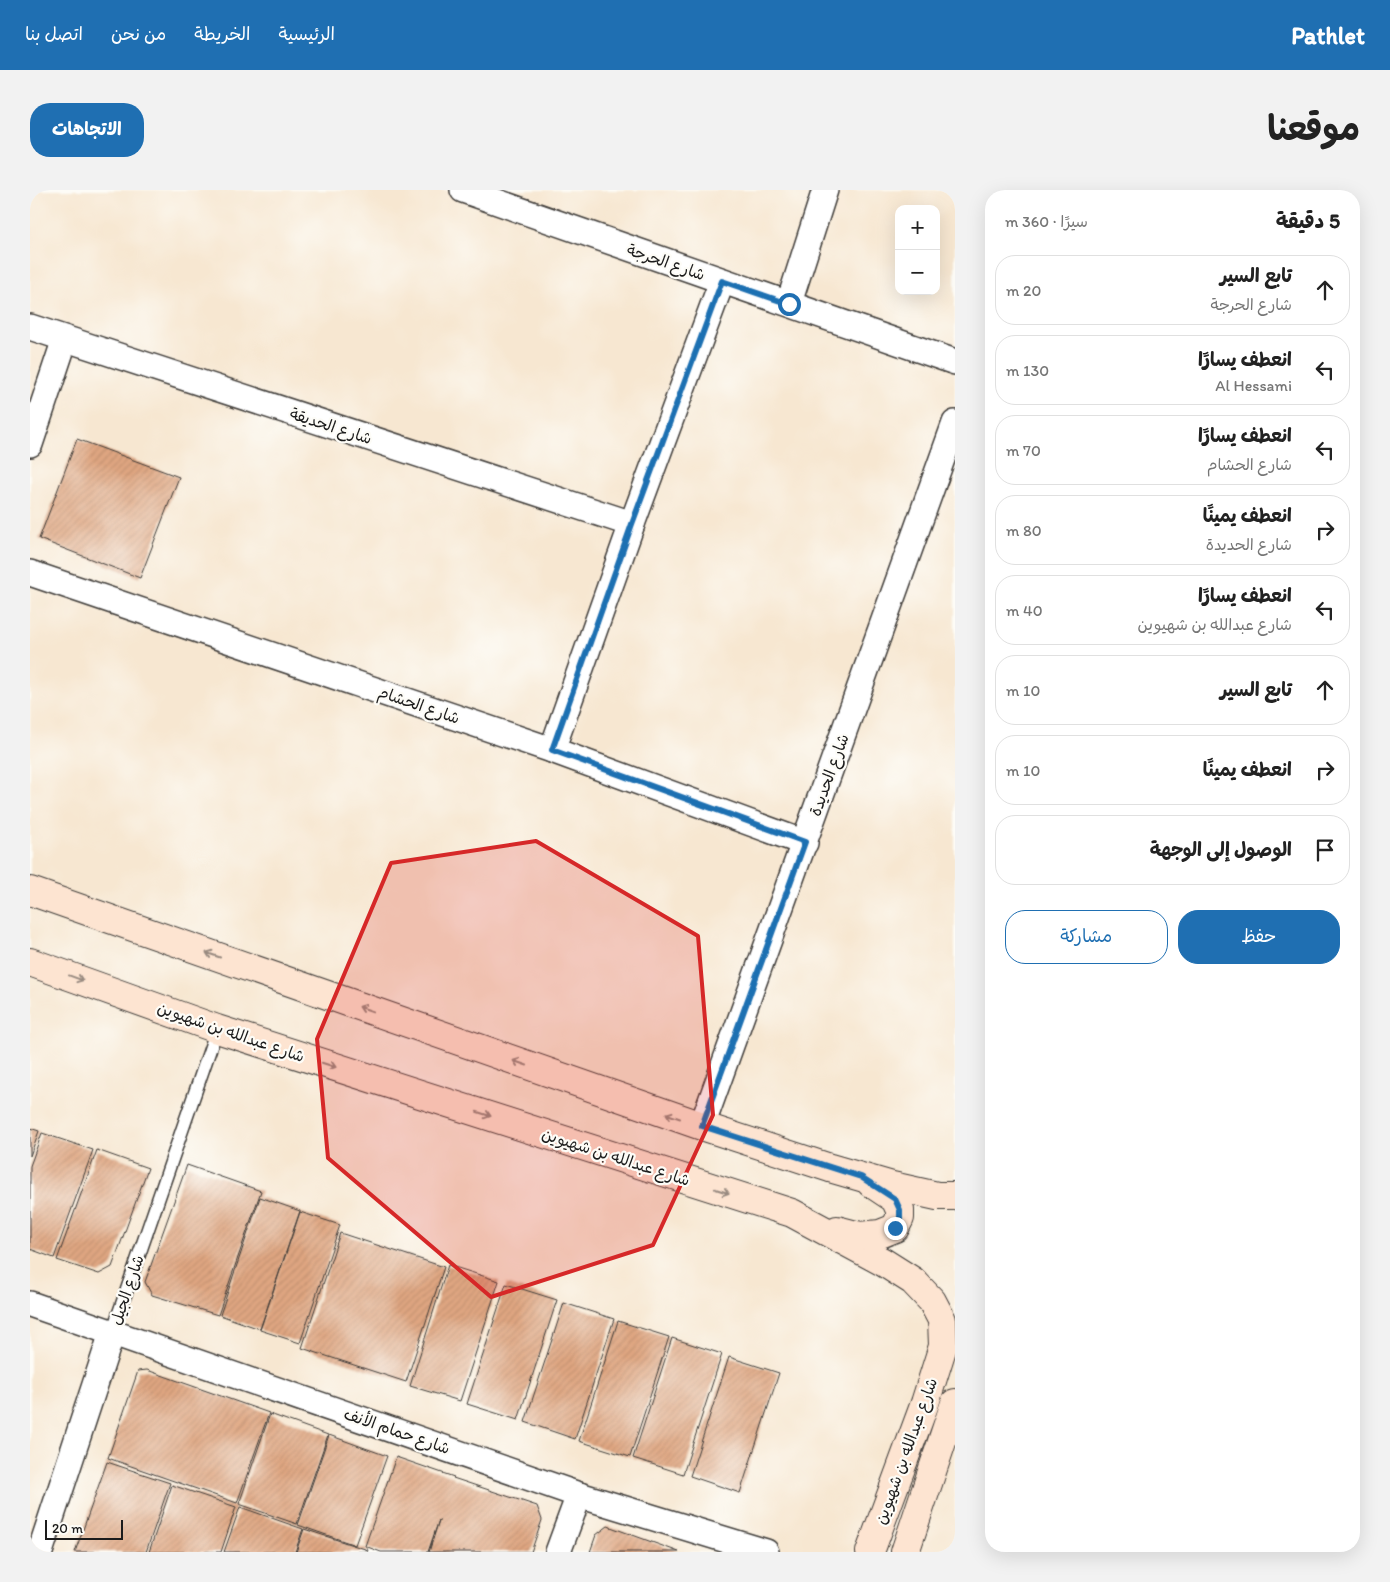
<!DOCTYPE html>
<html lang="ar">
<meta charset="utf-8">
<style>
body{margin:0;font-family:Itim,"Playpen Sans Arabic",sans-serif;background:#f2f2f2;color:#222;direction:rtl}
.controls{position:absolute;right:15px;top:15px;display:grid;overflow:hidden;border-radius:10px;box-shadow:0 5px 20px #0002}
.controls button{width:45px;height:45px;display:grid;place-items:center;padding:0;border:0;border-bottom:1px solid #e0e0e0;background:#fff;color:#222;font:25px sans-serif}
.scale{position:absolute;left:15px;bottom:12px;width:78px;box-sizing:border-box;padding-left:5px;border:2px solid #1c1c1c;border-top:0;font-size:14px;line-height:18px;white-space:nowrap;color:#1c1c1c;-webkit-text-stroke:4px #fdfcf7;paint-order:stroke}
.stop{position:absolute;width:15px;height:15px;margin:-11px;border:4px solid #1f6fb2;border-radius:50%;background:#fff}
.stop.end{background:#1f6fb2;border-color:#fff;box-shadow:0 1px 5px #0008}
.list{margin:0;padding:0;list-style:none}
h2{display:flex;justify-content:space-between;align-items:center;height:65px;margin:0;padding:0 20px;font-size:21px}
h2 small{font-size:16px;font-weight:400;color:#767676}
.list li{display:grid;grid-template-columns:32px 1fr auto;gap:15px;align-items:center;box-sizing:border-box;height:70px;margin:0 10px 10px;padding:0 10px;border:1px solid #e0e0e0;border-radius:20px}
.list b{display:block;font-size:19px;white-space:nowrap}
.list p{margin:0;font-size:16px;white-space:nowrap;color:#767676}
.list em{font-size:16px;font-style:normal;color:#767676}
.actions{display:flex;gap:10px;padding:15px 20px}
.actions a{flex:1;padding:11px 0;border:1px solid #1f6fb2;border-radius:20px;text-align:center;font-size:18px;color:#1f6fb2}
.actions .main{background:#1f6fb2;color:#fff}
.icon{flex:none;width:28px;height:28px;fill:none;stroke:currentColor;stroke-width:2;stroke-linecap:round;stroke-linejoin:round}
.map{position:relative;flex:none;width:925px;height:1362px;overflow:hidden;direction:ltr;border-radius:20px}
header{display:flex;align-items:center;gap:30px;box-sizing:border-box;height:70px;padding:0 25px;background:#1f6fb2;color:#fff}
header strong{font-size:24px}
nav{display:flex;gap:28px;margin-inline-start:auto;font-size:18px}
.intro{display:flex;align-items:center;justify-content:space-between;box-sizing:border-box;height:120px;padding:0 30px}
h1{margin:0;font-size:35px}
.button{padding:12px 22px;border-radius:20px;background:#1f6fb2;color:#fff;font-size:18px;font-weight:700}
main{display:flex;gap:30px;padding:0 30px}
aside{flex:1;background:#fff;border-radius:20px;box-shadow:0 5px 20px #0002}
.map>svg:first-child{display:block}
.building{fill:url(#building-hatch)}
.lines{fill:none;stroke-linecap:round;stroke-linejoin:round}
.lane-casing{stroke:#3d3a37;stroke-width:15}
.street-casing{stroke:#3d3a37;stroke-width:28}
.secondary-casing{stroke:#3d3a37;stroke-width:30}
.lane{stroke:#fff;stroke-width:12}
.street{stroke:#fff;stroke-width:25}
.secondary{stroke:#fde4d1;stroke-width:28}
.oneway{stroke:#988a80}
.route{stroke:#1f6fb2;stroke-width:6}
.marked{fill:#d62828;fill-opacity:0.2;stroke:#d62828;stroke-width:4;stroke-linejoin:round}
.labels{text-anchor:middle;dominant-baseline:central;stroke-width:4.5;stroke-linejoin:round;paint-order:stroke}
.street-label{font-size:16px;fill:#1c1c1c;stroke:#fdfcf7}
</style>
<header>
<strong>Pathlet</strong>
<nav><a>الرئيسية</a><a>الخريطة</a><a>من نحن</a><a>اتصل بنا</a></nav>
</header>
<div class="intro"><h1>موقعنا</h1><a class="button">الاتجاهات</a></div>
<main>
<aside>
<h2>5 دقيقة<small>سيرًا · 360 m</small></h2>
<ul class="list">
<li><svg class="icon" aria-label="ahead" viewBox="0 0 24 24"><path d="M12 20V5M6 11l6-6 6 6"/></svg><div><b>تابع السير</b><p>شارع الحرجة</p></div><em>20 m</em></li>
<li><svg class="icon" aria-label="left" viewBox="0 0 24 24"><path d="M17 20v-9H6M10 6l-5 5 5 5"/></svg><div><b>انعطف يسارًا</b><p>Al Hessami</p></div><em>130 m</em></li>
<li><svg class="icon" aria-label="left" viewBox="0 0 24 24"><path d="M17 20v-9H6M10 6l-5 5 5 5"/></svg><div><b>انعطف يسارًا</b><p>شارع الحشام</p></div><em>70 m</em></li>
<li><svg class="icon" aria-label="right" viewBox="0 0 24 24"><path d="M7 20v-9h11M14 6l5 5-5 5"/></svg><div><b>انعطف يمينًا</b><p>شارع الحديدة</p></div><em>80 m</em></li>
<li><svg class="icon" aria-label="left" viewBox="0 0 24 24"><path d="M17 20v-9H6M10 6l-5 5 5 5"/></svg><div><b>انعطف يسارًا</b><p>شارع عبدالله بن شهيوين</p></div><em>40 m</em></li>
<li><svg class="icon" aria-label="ahead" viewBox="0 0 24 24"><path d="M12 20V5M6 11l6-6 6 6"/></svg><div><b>تابع السير</b></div><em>10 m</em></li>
<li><svg class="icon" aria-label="right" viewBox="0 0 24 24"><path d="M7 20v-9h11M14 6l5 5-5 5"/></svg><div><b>انعطف يمينًا</b></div><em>10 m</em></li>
<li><svg class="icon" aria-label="arrive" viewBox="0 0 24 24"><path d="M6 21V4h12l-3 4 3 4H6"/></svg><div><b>الوصول إلى الوجهة</b></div></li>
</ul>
<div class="actions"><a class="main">حفظ</a><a>مشاركة</a></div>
</aside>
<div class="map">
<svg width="925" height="1362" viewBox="0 0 925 1362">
<defs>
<pattern id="building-hatch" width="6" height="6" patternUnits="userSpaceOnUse" patternTransform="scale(1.25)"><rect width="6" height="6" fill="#dfa681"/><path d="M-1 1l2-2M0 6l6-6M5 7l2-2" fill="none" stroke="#bf8e6f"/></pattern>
</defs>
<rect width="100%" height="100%" fill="#fdfcf7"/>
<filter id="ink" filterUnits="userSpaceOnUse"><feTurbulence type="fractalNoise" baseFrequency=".02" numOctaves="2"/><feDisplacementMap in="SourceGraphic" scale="10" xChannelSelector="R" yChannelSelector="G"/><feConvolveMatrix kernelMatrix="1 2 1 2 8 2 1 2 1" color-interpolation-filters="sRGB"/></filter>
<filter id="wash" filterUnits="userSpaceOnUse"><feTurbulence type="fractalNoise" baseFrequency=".0096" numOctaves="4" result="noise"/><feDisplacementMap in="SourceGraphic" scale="20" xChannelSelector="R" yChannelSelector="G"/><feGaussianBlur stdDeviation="1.12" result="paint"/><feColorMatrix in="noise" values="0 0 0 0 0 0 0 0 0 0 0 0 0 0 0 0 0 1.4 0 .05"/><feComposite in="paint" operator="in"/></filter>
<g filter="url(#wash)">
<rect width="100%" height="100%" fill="#f7e7d1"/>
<g id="blocks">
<!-- building -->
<g class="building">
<polygon points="47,249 149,287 110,388 9,349"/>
<polygon points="0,938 9,941 0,966"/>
<polygon points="12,943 63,960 24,1068 0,1059 0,976"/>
<polygon points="67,960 118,978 82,1077 69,1084 27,1070"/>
<polygon points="157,975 231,1001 188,1125 122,1105 115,1092"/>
<polygon points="230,1007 270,1021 230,1139 190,1125"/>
<polygon points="270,1022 310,1035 270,1153 230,1140"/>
<polygon points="310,1043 414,1077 376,1192 272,1158"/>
<polygon points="418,1075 469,1091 430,1211 380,1196"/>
<polygon points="476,1094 527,1110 488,1230 437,1214"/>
<polygon points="534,1113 584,1129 545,1249 495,1232"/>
<polygon points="588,1131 639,1147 600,1267 549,1251"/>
<polygon points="642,1148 692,1164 653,1284 603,1268"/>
<polygon points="699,1167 749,1183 710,1303 660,1286"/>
<polygon points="117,1180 239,1223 207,1313 78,1268 108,1181"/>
<polygon points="240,1224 298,1245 267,1334 209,1314"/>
<polygon points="299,1245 357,1266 325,1355 268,1335"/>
<polygon points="366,1267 424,1287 423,1288 507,1316 512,1330 501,1362 399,1362 409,1330 398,1362 351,1362 335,1356"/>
<polygon points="77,1272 140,1293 116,1362 45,1362"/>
<polygon points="142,1295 206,1317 191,1362 119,1362"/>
<polygon points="210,1317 273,1339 265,1362 194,1362"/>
<polygon points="578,1336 649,1362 560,1362 566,1345"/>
<polygon points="274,1339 338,1360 337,1362 266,1362"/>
</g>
</g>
</g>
<g filter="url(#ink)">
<use href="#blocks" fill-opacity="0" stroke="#3d3a37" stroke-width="1"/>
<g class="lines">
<defs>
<polyline id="lane" points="82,1143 187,839"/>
<g id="street">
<polyline points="433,0 925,172"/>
<polyline points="759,113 795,0"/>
<polyline points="0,137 602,334"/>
<polyline points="0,254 35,149"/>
<polyline points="0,383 522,560 775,653"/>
<polyline points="522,560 602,334 692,91"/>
<polyline points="672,936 925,233"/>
<polyline points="0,1114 549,1305 736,1362"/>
<polyline points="10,1362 82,1143"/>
<polyline points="528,1362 549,1305"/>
</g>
<g id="secondary">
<polyline points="0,701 672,936 800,978 862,996 907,1006 925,1006"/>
<polyline points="0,772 187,839 762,1023 853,1072 883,1091 902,1111 912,1130 913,1156 895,1213 840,1362"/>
<polyline points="807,1040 830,1046 850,1044 865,1038 870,1028 870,1020 865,1009 841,993"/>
<polyline points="875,1362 925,1213"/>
</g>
</defs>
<!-- lane casing -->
<use href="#lane" class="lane-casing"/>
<!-- street casing -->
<use href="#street" class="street-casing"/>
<!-- secondary casing -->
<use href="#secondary" class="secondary-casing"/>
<!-- lane -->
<use href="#lane" class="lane"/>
<!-- street -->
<use href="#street" class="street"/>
<!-- secondary -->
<use href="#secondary" class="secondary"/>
</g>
<!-- one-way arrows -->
<defs><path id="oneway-shaft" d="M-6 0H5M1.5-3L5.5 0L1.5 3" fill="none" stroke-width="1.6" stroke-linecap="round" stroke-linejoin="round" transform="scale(1.25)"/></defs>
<g class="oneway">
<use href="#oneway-shaft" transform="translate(183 765) rotate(-161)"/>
<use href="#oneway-shaft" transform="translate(46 788) rotate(20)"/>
<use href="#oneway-shaft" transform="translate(336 819) rotate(-161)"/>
<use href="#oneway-shaft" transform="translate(490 873) rotate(-161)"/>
<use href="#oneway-shaft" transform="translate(299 875) rotate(18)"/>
<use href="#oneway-shaft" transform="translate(454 924) rotate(18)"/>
<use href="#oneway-shaft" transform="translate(643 926) rotate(-161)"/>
<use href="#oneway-shaft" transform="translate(692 1001) rotate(18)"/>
</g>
</g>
<g class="lines" filter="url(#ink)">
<!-- route -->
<polyline class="route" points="759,114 692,91 602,334 522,560 775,652 672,936 831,987 865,1009 870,1020 870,1028 865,1038"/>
</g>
<!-- marked area -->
<path class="marked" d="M506,651L668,746L683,925L623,1055L461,1107L298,968L287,849L361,673Z"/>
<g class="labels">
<!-- street labels -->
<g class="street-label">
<text transform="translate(636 72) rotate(19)">شارع الحرجة</text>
<text transform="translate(301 236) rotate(18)">شارع الحديقة</text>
<text transform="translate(389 515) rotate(19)">شارع الحشام</text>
<text transform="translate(799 585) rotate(-70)">شارع الحديدة</text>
<text transform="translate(201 842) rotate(19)">شارع عبدالله بن شهيوين</text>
<text transform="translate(586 967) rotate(18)">شارع عبدالله بن شهيوين</text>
<text transform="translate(97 1100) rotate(-71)">شارع الجيل</text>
<text transform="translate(367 1241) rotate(19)">شارع حمام الأنف</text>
<text transform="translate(876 1261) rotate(-70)">شارع عبدالله بن شهيوين</text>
</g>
</g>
</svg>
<div class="controls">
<button>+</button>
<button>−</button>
</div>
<div class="scale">20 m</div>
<div class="stop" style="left:759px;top:114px"></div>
<div class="stop end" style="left:865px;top:1038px"></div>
</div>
</main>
